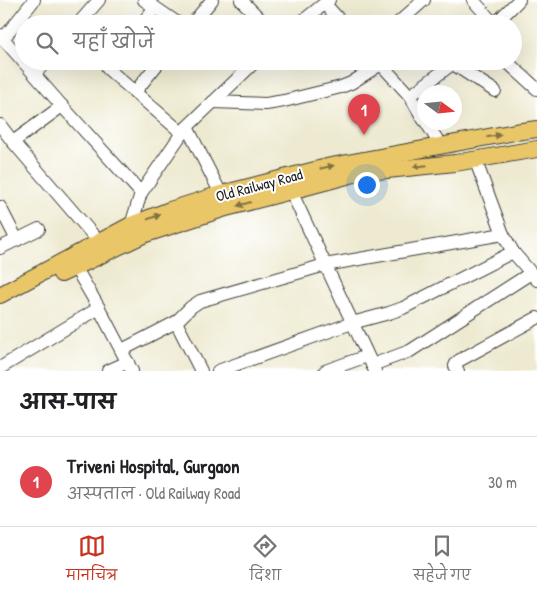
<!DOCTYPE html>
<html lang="hi">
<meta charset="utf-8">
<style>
body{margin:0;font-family:"Patrick Hand","Playpen Sans Deva",sans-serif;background:#f2f2f2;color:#202124}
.compass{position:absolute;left:417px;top:85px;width:45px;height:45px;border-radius:50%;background:#fff;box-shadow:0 5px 20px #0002;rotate:105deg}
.you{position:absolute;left:366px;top:184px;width:18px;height:18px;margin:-12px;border:4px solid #fff;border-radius:50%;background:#1a73e8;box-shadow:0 0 0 8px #1a73e833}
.badge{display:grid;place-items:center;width:32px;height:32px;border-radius:50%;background:#c8321e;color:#fff;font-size:16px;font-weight:700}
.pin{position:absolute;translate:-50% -41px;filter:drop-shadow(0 1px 2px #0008)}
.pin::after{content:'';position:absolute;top:26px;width:18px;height:15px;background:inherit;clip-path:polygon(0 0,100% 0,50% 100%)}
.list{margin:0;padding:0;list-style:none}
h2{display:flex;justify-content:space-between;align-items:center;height:65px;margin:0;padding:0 20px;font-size:21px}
h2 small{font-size:16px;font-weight:400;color:#757577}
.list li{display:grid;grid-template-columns:32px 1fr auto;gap:15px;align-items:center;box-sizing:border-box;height:90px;padding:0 20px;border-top:1px solid #e0e0e0}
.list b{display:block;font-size:19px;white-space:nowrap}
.list p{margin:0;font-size:16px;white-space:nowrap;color:#757577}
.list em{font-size:16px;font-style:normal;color:#757577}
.icon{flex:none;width:28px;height:28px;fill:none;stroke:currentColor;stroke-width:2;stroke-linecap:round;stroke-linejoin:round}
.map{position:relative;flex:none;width:537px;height:371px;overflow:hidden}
.search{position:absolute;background:#fff;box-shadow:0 5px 20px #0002;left:15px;right:15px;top:15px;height:55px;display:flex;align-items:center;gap:12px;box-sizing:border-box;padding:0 18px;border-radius:28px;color:#757577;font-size:19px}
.sheet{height:155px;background:#fff}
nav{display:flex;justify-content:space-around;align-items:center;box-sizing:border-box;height:70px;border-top:1px solid #e0e0e0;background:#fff;font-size:14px;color:#757577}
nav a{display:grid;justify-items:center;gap:2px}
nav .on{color:#c8321e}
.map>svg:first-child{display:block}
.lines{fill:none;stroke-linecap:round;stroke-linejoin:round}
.minor-casing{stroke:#3c3b37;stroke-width:14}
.major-casing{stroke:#3c3b37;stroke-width:18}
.minor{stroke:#fff;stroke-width:12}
.major{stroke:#e9c769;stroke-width:16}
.oneway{fill:#827242}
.labels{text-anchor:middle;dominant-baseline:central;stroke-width:4;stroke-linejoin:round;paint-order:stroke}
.street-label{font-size:15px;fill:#1c1c1c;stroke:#fff}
</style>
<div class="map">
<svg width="537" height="371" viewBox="0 0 537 371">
<rect width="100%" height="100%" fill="#fff"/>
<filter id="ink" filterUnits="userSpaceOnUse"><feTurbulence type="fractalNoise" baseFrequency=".02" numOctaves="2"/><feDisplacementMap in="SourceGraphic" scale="10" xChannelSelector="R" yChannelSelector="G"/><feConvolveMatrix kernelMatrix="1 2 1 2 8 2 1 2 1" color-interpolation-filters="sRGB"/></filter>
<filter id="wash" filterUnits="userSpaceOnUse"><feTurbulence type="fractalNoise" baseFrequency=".0096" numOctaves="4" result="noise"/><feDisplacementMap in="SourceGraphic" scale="20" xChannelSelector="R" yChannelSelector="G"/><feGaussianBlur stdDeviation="1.12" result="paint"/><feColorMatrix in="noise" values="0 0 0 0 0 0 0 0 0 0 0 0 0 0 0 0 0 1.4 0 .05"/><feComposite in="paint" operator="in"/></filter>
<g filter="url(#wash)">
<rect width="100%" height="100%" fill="#eeead1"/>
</g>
<g filter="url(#ink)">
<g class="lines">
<defs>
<g id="minor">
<polyline points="144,0 179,24"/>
<polyline points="241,0 265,24"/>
<polyline points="473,0 494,24"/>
<polyline points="325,4 343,24"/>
<polyline points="78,24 99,0"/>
<polyline points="141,24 155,8"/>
<polyline points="192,24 212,0"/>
<polyline points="299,24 329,0"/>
<polyline points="397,24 424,0"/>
<polyline points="495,24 519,0"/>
<polyline points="0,35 62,106 141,193"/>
<polyline points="3,39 34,0"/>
<polyline points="109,61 107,66 108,69 182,133"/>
<polyline points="378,61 410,96 424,120"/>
<polyline points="506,61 537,89"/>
<polyline points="453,64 495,91"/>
<polyline points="35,74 46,61"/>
<polyline points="135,92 160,61"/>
<polyline points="410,96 456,61"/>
<polyline points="213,102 266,104 284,101 341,87 351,83 381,64"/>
<polyline points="426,122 441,146"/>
<polyline points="0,125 13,142 99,242"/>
<polyline points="187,127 221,194"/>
<polyline points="13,142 62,106"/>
<polyline points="475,159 503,234 513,252 537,280"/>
<polyline points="291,191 375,371"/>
<polyline points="0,207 17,240"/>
<polyline points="131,225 141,193 182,133 187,127 256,61"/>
<polyline points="0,248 39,229"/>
<polyline points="71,260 99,308 132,371"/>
<polyline points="176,322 201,371"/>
<polyline points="122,350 176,322 191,307 200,301 325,265 503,234"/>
<polyline points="372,365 410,351 531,273"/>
<polyline points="0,368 99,308"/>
<polyline points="108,371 128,362"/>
<polyline points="218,371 352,323 389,313 403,308 513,252"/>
<polyline points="325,371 367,356"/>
<polyline points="458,371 455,366 457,362 460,360 537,318"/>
</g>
<g id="major">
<polyline points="61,274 143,235 226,208 291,191 358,173 455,163 537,149"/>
<polyline points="0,295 131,225 170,210 221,194 331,166 515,132 537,129"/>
</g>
</defs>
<!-- minor casing -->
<use href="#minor" class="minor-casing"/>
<!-- major casing -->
<use href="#major" class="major-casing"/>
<!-- minor -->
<use href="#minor" class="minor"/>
<!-- major -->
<use href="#major" class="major"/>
</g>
<!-- one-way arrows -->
<defs><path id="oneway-solid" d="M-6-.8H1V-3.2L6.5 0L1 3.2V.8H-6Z" transform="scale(1.25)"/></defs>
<g class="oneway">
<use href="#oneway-solid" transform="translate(494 136) rotate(-10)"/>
<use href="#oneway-solid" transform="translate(420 166) rotate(174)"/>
<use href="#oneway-solid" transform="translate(327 167) rotate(-13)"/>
<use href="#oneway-solid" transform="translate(244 204) rotate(164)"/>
<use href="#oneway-solid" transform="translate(154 217) rotate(-21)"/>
</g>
</g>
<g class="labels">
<!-- street labels -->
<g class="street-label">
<text transform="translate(259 185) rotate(-15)">Old Railway Road</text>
</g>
</g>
</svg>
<svg class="compass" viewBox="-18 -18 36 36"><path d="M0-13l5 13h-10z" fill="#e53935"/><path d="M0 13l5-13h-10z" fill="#757577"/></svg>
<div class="you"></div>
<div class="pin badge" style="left:364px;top:135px;background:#e0444e">1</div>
<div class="search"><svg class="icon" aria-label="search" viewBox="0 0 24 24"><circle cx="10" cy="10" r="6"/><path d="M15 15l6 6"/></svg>यहाँ खोजें</div>
</div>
<section class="sheet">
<h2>आस-पास<small></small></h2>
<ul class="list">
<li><span class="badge" style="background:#e0444e">1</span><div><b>Triveni Hospital, Gurgaon</b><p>अस्पताल · Old Railway Road</p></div><em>30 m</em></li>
</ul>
</section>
<nav>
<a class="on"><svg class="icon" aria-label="map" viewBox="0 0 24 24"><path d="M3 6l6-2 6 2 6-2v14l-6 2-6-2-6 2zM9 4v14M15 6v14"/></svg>मानचित्र</a>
<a><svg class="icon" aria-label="directions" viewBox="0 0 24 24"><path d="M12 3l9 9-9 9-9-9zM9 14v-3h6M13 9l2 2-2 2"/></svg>दिशा</a>
<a><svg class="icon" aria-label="saved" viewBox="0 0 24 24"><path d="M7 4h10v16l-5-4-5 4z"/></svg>सहेजे गए</a>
</nav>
